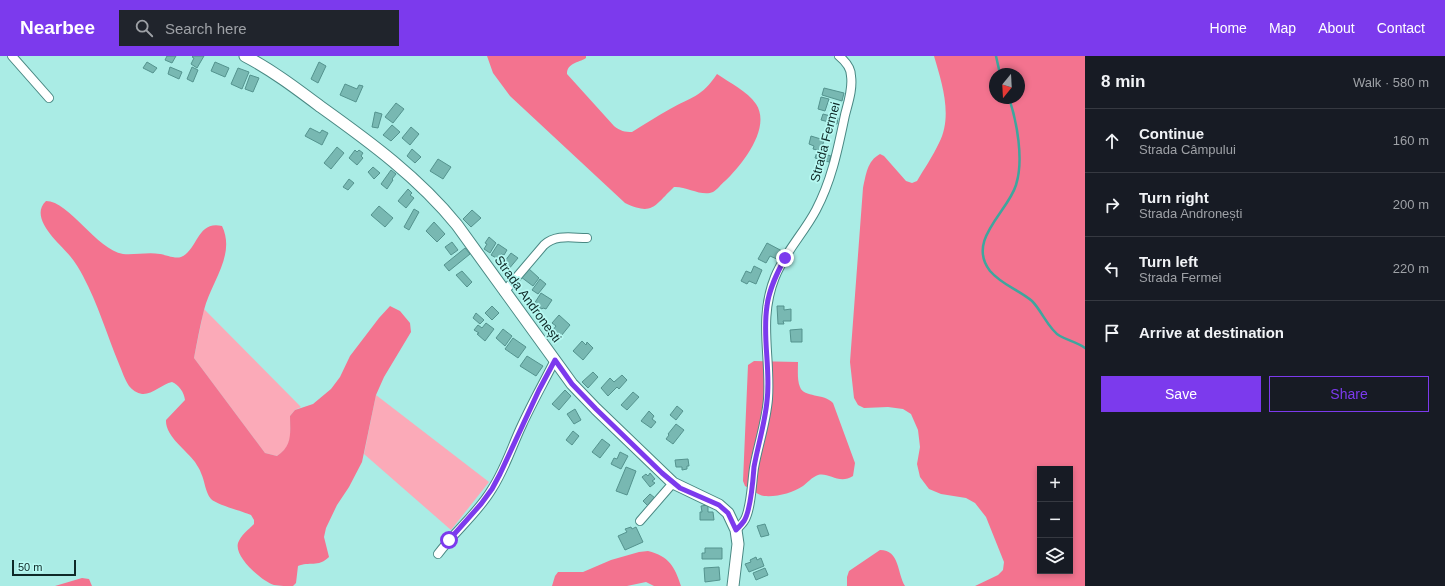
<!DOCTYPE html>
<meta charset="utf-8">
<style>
body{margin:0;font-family:Helvetica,sans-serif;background:#20242c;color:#f1f3f6}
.controls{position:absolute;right:12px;bottom:12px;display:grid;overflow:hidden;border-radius:0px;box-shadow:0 2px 6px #0003}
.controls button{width:36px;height:36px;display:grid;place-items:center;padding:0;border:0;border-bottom:1px solid #363941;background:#171b24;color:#f1f3f6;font:20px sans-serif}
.compass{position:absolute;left:989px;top:12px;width:36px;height:36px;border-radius:50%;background:#171b24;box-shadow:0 2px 6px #0003;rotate:198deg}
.scale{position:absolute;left:12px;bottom:10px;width:64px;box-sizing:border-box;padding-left:4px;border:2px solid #0e2927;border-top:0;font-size:11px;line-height:14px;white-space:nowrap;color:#0e2927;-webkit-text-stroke:3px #b7f9f2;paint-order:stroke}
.stop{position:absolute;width:12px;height:12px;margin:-9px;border:3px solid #7c3aed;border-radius:50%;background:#fff}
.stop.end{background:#7c3aed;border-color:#fff;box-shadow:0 1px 4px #0008}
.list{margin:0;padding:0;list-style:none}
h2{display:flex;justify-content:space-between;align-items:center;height:52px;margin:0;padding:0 16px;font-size:17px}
h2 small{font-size:13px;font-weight:400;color:#9ea1a6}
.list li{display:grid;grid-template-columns:26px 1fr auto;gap:12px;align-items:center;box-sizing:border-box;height:64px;padding:0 16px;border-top:1px solid #363941}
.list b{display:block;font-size:15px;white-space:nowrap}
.list p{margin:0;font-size:13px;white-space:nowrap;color:#9ea1a6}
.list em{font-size:13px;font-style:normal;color:#9ea1a6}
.actions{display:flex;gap:8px;padding:12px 16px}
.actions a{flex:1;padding:9px 0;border:1px solid #7c3aed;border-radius:0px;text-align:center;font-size:14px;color:#7c3aed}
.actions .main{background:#7c3aed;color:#fff}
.icon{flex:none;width:22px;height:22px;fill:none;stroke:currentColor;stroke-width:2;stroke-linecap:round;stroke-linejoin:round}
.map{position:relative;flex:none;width:1085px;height:530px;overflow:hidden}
header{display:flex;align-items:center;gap:24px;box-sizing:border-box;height:56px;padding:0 20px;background:#7c3aed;color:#fff}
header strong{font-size:19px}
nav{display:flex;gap:22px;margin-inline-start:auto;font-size:14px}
.search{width:280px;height:36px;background:#20242c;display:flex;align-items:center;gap:10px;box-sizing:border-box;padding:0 14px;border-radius:0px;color:#9ea1a6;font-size:15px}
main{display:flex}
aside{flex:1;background:#171b24}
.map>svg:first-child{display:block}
.green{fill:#fbaab8}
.forest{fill:#f3738f;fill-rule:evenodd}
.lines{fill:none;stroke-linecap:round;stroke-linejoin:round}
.stream{stroke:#3ea69e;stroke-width:2.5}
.building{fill:#78b8b2;stroke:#54938e}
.street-casing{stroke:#498883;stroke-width:10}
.secondary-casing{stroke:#498883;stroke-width:13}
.street{stroke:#fff;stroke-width:8}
.secondary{stroke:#fff;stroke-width:11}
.route{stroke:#7c3aed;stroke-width:5}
.labels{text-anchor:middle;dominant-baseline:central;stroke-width:3.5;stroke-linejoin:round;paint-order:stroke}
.street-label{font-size:13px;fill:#0e2927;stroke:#b7f9f2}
</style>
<header>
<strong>Nearbee</strong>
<div class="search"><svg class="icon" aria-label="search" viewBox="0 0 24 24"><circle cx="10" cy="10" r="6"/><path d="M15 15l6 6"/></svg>Search here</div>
<nav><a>Home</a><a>Map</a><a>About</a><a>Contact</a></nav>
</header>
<main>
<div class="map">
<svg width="1085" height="530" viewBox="0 0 1085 530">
<rect width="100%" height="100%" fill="#aaece5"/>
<!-- green -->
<g class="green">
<path d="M204,253L301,351L295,354L290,360C290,377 294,389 277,400L265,397L194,302Z"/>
<polygon points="376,339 489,426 451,474 364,398"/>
</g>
<!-- forest -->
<g class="forest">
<path d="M487,0H586V2C578,7 567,7 567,18L614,70C620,75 625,76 632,76C645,68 657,60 670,53C691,41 702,41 717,18C730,27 747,35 756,48C772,72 741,110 725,125C721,128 717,134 713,136C702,141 686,130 674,131C654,150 653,160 625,147L510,40L493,17Z"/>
<path d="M934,0H1085V530H975L998,519L1003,514L1004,506L986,461L975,447L966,442L941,438L929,433L920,421L917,408L920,391L918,374L911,358L903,353L888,351L864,352L858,349L854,342L850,306L863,132C866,119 867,105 880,98L884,100L906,125L912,127L917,125C924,113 933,100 939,87C953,60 942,27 934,0ZM995,18H1019V42H995ZM1040,413H1070V515H1040Z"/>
<path d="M46,145C69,145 97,194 123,198C135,199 148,196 160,198C166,199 175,203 181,201C198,194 197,164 222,170C236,199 211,226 204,254C200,270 197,286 194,302L265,397L277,400C293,390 290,376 290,360L295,354L313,348L331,333L340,321L350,300L379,262L390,250L400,255L410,267L411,276L384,321L376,339L362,406L349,431L337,449L326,472L324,481L329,501C318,512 309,505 298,510L296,527L293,530C287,530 280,530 274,529C262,525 234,501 238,487C241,479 248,474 254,468V464L251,459C242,455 217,449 211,443C205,436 205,425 201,417C200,413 197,410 195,406C187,395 165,380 166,364L185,344C184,336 179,329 172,326C162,328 152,339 142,338C137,337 132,334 129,330C125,324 122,315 119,308C107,279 98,248 83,220C80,214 75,206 70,200C60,188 28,162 46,145Z"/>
<path d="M754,305L798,306C798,314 797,324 800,331C804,342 824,337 833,347L855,407L853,420C839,429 829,416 818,419C812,421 807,427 803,430C792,437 778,441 764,440C758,439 751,433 745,430L743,425L748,309Z"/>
<path d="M880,494C900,494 897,517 905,530H847V521L849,515Z"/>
<path d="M648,495C669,500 675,511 681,530H654L646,526L627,530H552L555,520L558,516H583L611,504L639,496Z"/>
<polygon points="82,522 89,523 92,530 55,530"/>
</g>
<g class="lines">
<!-- stream -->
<g class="stream">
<polyline points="996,0 1000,18"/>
<path d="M1009,42C1017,66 1024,104 1016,129C1008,156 966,184 990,215C1002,229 1019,234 1032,245C1042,255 1049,274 1060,280C1069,285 1077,286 1085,292"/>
</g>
</g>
<!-- building -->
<g class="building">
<polygon points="167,0 176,0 172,7 165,4"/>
<polygon points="193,0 204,0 197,12 191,8 194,2 192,1"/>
<polygon points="147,6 157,12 153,17 143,12"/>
<polygon points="215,6 229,12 225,21 211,15"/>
<polygon points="319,6 326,10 318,27 311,23"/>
<polygon points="170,11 182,16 179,23 168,18"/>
<polygon points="192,11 198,14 193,26 187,23"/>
<polygon points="238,12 249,16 242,33 231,28"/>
<polygon points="250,19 259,22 253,36 245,33"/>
<polygon points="345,28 357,33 359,29 363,30 356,46 340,39"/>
<polygon points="824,32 844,37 842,45 822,39"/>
<polygon points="821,41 829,43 825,55 818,53"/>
<polygon points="396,47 404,53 393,67 385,61"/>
<polygon points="375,56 382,58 378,72 372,71"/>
<polygon points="823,58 838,62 837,68 821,64"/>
<polygon points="392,69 400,76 391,85 383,79"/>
<polygon points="411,71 419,78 410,89 402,82"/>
<polygon points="310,72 320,77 322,74 328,77 322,89 305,80"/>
<polygon points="811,80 824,84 821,95 813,93 814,90 809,88"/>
<polygon points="337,91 344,97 331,113 324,107"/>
<polygon points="412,93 421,101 415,107 407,100"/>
<polygon points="355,94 357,96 359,94 363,97 361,100 363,102 357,109 349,102"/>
<polygon points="817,96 831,100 829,106 815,102"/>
<polygon points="438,103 451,111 443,123 430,115"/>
<polygon points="373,111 380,117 374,123 368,116"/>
<polygon points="391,114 396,118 392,123 393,124 387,133 381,128"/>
<polygon points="349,123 354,127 348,134 343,131"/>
<polygon points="408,133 412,137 410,139 414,142 406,152 398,145"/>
<polygon points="379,150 393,162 385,171 371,159"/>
<polygon points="414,153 419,156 409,174 404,171"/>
<polygon points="472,154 481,162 471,171 463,163"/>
<polygon points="434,166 445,178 437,186 426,175"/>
<polygon points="489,181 496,187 490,197 484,193 487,188 485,187"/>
<polygon points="452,186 458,194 451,199 445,191"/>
<polygon points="767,187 784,196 779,204 770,200 766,207 758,203"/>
<polygon points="498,188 507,194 504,199 501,198 498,203 491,199"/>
<polygon points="465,192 470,198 449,215 444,209"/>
<polygon points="511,197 518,202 508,214 502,209"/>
<polygon points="754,210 762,214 756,228 749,225 747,228 741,225 746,215 751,217"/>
<polygon points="528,212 539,222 533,230 521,221"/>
<polygon points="462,215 472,226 467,231 456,219"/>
<polygon points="540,223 546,228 538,238 532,234"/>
<polygon points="541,237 552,244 546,253 543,252 542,253 534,248"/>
<polygon points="492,250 499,257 492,264 485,257"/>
<polygon points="777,250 784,250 784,254 791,253 791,265 783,265 784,268 778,268"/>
<polygon points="476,257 484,264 480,268 473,262"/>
<polygon points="559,259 570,269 557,285 549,279 556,270 552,267"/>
<polygon points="486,267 494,273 485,285 477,278 479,277 474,274 478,269 482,272"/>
<polygon points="503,273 512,280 505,290 496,282"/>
<polygon points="802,273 802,286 791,286 790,274"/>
<polygon points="513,282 526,291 518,302 505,293"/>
<polygon points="582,285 586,289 587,286 593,292 583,304 573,295"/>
<polygon points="527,300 543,310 536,320 520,310"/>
<polygon points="593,316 598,321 588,332 582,326"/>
<polygon points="622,319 627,324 619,333 617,331 608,340 601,332 610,322 614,326"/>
<polygon points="565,334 571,340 559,354 552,348"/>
<polygon points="633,336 639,341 627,354 621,349"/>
<polygon points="677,350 683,355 676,364 670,359"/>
<polygon points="575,353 581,364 574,368 567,358"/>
<polygon points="649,355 654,360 652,363 656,366 651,372 641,365"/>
<polygon points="676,368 684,374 673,388 666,383 669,379 668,378"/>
<polygon points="573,375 579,380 572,389 566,384"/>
<polygon points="602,383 610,389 600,402 592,396"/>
<polygon points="620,396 628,400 621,413 611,408 614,402 617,403"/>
<polygon points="688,403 689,410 687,410 687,413 682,414 682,411 676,411 675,404"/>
<polygon points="626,411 636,415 627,439 616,435"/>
<polygon points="650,417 655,423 652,425 655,427 650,431 642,421 646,418 648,420"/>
<polygon points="650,438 655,442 648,450 643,445"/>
<polygon points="708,449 708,456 713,456 714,464 700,464 700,456 702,456 701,450"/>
<polygon points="765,468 769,479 761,481 757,470"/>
<polygon points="631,471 632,473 636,471 643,486 625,494 618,480 627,476 625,473"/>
<polygon points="705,492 722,492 722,503 702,503 702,497 705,497"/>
<polygon points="756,501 757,504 761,502 764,510 749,516 745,508 751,506 750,504"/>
<polygon points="719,511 720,524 705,526 704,512"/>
<polygon points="765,512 768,519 756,524 753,517"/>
</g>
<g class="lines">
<defs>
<g id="street">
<polyline points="12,0 49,42"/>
<path d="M504,236L544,189C556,178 572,182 587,182"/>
<polyline points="640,465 673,427"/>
<path d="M736,474C739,471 742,468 744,465C751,455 752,425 754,412C758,389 766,367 768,343C771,300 758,263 775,221C785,196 804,177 816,154C832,124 838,92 845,59C848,47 853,33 851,20C851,12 845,5 839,0"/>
<path d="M438,498C455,475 478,457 492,433C505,413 512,390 522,369C532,347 544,326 555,304"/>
</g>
<path id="secondary" d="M245,0C272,14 297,33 321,51C370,86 419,122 457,169L572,328L596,353L673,427L719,449L728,457L736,474L738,488L733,530"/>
</defs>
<!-- street casing -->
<use href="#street" class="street-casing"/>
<!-- secondary casing -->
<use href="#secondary" class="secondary-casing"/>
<!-- street -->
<use href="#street" class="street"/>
<!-- secondary -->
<use href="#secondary" class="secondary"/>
</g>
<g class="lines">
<!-- route -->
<path class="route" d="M449,484L481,448L492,433L500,418L539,334L555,304L572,328L596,353L662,417L680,432L719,449L728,457L736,474C739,471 742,468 744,465C751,454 753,424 754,411C758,389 765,367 767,345C771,313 762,282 767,250C769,233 777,217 785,202"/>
</g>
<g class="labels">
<!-- street labels -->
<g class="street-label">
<text transform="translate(825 86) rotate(-75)">Strada Fermei</text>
<text transform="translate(528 243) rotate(54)">Strada Andronești</text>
</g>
</g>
</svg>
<div class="controls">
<button>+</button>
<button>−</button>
<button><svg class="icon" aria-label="layers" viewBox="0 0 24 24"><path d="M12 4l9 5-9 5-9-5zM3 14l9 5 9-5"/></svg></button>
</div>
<svg class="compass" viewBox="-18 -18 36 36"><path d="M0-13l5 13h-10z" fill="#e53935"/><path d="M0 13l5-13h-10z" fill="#9ea1a6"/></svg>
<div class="scale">50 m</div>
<div class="stop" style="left:449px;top:484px"></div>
<div class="stop end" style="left:785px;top:202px"></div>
</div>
<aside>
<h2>8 min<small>Walk · 580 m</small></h2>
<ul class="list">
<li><svg class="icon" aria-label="ahead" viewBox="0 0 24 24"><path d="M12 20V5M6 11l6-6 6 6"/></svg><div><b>Continue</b><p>Strada Câmpului</p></div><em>160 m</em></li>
<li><svg class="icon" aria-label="right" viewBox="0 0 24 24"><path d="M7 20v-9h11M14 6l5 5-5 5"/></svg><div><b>Turn right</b><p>Strada Andronești</p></div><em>200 m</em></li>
<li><svg class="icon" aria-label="left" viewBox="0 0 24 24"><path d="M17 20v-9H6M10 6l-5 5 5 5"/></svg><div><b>Turn left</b><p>Strada Fermei</p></div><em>220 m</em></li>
<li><svg class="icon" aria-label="arrive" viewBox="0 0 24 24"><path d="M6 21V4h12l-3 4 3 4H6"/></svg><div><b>Arrive at destination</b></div></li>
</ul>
<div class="actions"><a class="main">Save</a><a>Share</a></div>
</aside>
</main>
